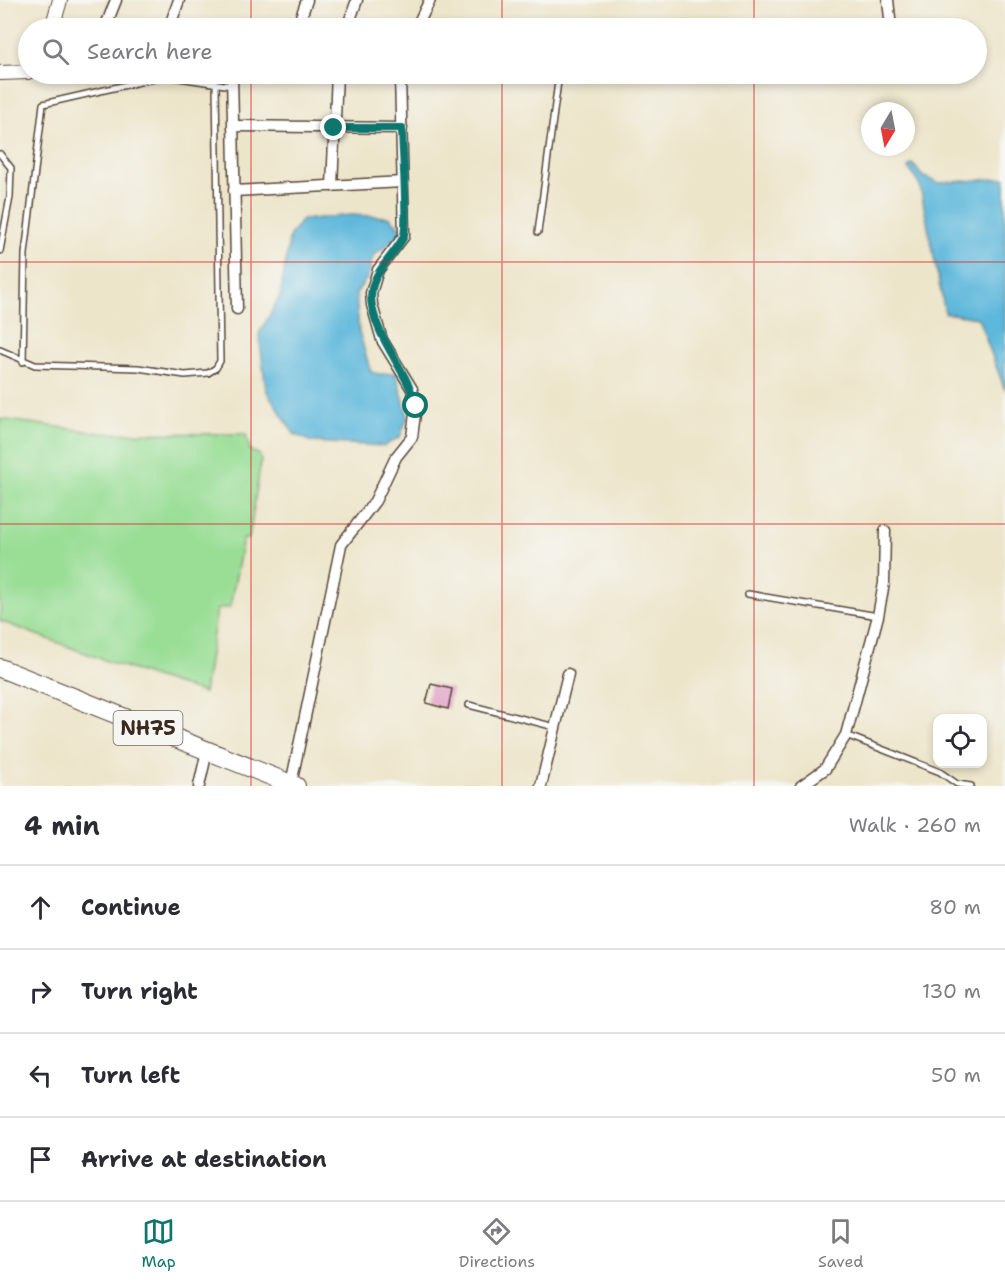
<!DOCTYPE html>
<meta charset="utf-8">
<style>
body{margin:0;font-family:"Shantell Sans",sans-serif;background:#f2f2f3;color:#2b2b33}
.controls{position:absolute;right:18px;bottom:18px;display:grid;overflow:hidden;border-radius:12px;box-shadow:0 3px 9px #0003}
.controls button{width:54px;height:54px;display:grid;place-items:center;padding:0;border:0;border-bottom:2px solid #e1e1e2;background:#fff;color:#2b2b33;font:30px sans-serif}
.compass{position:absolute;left:861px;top:102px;width:54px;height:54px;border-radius:50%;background:#fff;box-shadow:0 3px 9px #0003;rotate:190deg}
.stop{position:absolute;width:18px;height:18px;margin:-14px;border:4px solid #0f766e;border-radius:50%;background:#fff}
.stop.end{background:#0f766e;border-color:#fff;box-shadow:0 2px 6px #0008}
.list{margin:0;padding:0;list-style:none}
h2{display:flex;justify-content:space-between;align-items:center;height:78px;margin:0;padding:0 24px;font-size:26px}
h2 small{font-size:20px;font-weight:400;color:#7c7c81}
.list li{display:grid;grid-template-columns:39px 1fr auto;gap:18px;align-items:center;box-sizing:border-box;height:84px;padding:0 24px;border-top:2px solid #e1e1e2}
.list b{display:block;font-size:22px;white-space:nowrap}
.list em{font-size:20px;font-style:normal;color:#7c7c81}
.icon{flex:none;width:33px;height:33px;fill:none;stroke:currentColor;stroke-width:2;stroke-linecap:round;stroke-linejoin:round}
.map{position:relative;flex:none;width:1005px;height:786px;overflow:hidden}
.search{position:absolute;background:#fff;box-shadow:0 3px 9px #0003;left:18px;right:18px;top:18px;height:66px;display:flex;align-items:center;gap:15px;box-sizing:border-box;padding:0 21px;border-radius:33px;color:#7c7c81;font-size:22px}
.sheet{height:414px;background:#fff}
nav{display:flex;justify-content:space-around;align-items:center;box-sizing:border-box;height:84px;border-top:2px solid #e1e1e2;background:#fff;font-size:16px;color:#7c7c81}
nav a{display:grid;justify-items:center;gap:3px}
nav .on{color:#0f766e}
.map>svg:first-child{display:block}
.green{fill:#9ade96;stroke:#6a845a;stroke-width:1.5}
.water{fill:#5db8db;stroke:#4c717c;stroke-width:1.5}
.building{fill:#df93c0}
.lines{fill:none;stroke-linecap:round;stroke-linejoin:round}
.service-casing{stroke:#564638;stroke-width:8}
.minor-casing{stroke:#564638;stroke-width:13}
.tertiary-casing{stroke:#564638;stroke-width:16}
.trunk-casing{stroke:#564638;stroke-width:20}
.service{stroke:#fff;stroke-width:5}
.minor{stroke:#fff;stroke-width:10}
.tertiary{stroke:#fff;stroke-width:14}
.trunk{stroke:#fff;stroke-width:18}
.route{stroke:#0f766e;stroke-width:8}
.grid{fill:none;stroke:#d62828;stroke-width:1.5;stroke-opacity:0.55}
.labels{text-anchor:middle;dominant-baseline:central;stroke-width:4.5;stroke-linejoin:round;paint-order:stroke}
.shield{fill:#f6f6f2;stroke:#73675e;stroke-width:1.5}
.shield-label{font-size:20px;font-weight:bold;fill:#3b2a1e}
</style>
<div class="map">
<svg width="1005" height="786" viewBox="0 0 1005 786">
<rect width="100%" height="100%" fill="#f6f6f2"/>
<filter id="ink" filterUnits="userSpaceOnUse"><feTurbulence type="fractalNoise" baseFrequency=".0167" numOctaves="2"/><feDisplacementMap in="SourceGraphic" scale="12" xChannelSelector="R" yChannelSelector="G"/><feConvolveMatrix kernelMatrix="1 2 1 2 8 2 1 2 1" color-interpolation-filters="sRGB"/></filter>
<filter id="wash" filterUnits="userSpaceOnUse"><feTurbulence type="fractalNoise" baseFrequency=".008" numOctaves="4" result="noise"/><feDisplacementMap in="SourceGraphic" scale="24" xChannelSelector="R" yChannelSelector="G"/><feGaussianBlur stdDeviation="1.35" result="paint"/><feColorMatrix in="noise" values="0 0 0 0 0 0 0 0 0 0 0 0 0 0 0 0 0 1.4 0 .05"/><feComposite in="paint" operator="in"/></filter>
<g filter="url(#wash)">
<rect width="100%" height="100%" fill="#ede5ca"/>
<!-- green -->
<polygon class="green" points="0,419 101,433 246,434 250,451 259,454 261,460 249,539 243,539 230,607 217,609 204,693 112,663 0,621"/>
<!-- water -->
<g class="water">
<polygon points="913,164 922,176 938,183 1005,178 1005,390 978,318 945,313 920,186 908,167"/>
<polygon points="351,215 389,217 401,228 401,234 373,256 368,277 356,293 359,332 371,372 379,374 396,373 408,416 400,437 384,446 312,442 294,434 266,390 259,334 280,296 290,235 302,220"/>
</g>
<g id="blocks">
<!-- building -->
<polygon class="building" points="431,684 452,689 448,709 426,703"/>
</g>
</g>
<g filter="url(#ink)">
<use href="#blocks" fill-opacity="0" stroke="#564638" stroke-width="1.5"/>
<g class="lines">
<defs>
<g id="service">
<polyline points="0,154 11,168 10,197 0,251"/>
<polyline points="538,232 559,74"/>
<polyline points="0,350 35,365 138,368 185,375 208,373 216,368 220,361 216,84"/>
<polyline points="23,362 25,254 43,104 166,76 232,86"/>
<polyline points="748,594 878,616"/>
<polyline points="469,705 555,727"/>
<polyline points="846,735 940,772 957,784 971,786"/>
</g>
<g id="minor">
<polyline points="888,0 891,28"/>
<polyline points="105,28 116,0"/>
<polyline points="169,28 179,0"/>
<polyline points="297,28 307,0"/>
<polyline points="347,28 357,0"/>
<polyline points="416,28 430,0"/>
<polyline points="232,74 237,309"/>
<polyline points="233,126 402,128"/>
<polyline points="332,186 337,74"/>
<polyline points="234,191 403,182"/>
<polyline points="291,784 341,545 375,501 396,457 412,437 416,406 412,389 382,340 372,305 371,293 378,270 404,236 400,74"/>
<polyline points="199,786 207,751"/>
<polyline points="541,786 568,674"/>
<polyline points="801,786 825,769 846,735 878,616 884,583 885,531"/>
</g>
<g id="tertiary">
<polyline points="52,28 60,0"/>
<polyline points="0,73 28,72"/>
</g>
<polyline id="trunk" points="0,668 296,786"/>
</defs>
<!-- service casing -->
<use href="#service" class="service-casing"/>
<!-- minor casing -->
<use href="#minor" class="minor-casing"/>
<!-- tertiary casing -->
<use href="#tertiary" class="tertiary-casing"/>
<!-- trunk casing -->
<use href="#trunk" class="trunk-casing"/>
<!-- service -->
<use href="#service" class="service"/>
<!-- minor -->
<use href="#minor" class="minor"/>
<!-- tertiary -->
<use href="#tertiary" class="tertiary"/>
<!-- trunk -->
<use href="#trunk" class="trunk"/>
</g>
</g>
<g class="lines" filter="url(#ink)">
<!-- route -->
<path class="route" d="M334,128H402C402,146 409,227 403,238C391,261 366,276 372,306C379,343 407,370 416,406"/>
</g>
<!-- grid -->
<path class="grid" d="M251,0V28M502,0V28M754,0V28M251,74V786M502,74V786M754,74V786M0,262H1005M0,524H1005"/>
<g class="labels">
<!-- shield labels -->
<rect class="shield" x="113.5" y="711" width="69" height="34" rx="4.5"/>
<g class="shield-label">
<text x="148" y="728">NH75</text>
</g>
</g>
</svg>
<div class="controls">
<button><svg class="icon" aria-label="locate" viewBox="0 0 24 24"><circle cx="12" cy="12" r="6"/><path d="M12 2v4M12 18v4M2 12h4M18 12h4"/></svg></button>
</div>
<svg class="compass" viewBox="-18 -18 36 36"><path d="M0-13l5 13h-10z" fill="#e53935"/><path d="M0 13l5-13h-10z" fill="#7c7c81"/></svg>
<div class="stop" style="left:416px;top:406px"></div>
<div class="stop end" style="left:334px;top:128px"></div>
<div class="search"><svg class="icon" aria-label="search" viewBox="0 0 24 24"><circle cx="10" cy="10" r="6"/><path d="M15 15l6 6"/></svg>Search here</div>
</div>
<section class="sheet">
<h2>4 min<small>Walk · 260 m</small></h2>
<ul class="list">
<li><svg class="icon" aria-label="ahead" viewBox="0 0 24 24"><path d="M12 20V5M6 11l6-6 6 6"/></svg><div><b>Continue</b></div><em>80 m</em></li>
<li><svg class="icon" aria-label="right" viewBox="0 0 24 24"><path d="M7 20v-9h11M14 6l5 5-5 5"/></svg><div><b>Turn right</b></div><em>130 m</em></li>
<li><svg class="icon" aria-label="left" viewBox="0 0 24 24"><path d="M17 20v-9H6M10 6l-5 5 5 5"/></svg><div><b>Turn left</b></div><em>50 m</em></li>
<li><svg class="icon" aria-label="arrive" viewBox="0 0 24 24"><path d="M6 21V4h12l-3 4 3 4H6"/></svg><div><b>Arrive at destination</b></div></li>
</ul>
</section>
<nav>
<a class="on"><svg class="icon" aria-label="map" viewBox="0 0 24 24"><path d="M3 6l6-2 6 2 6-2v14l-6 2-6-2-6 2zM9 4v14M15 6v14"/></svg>Map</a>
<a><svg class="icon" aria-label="directions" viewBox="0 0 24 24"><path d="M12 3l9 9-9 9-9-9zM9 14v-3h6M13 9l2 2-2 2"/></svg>Directions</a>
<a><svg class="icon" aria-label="saved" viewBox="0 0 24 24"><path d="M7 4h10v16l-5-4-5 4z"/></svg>Saved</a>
</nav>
